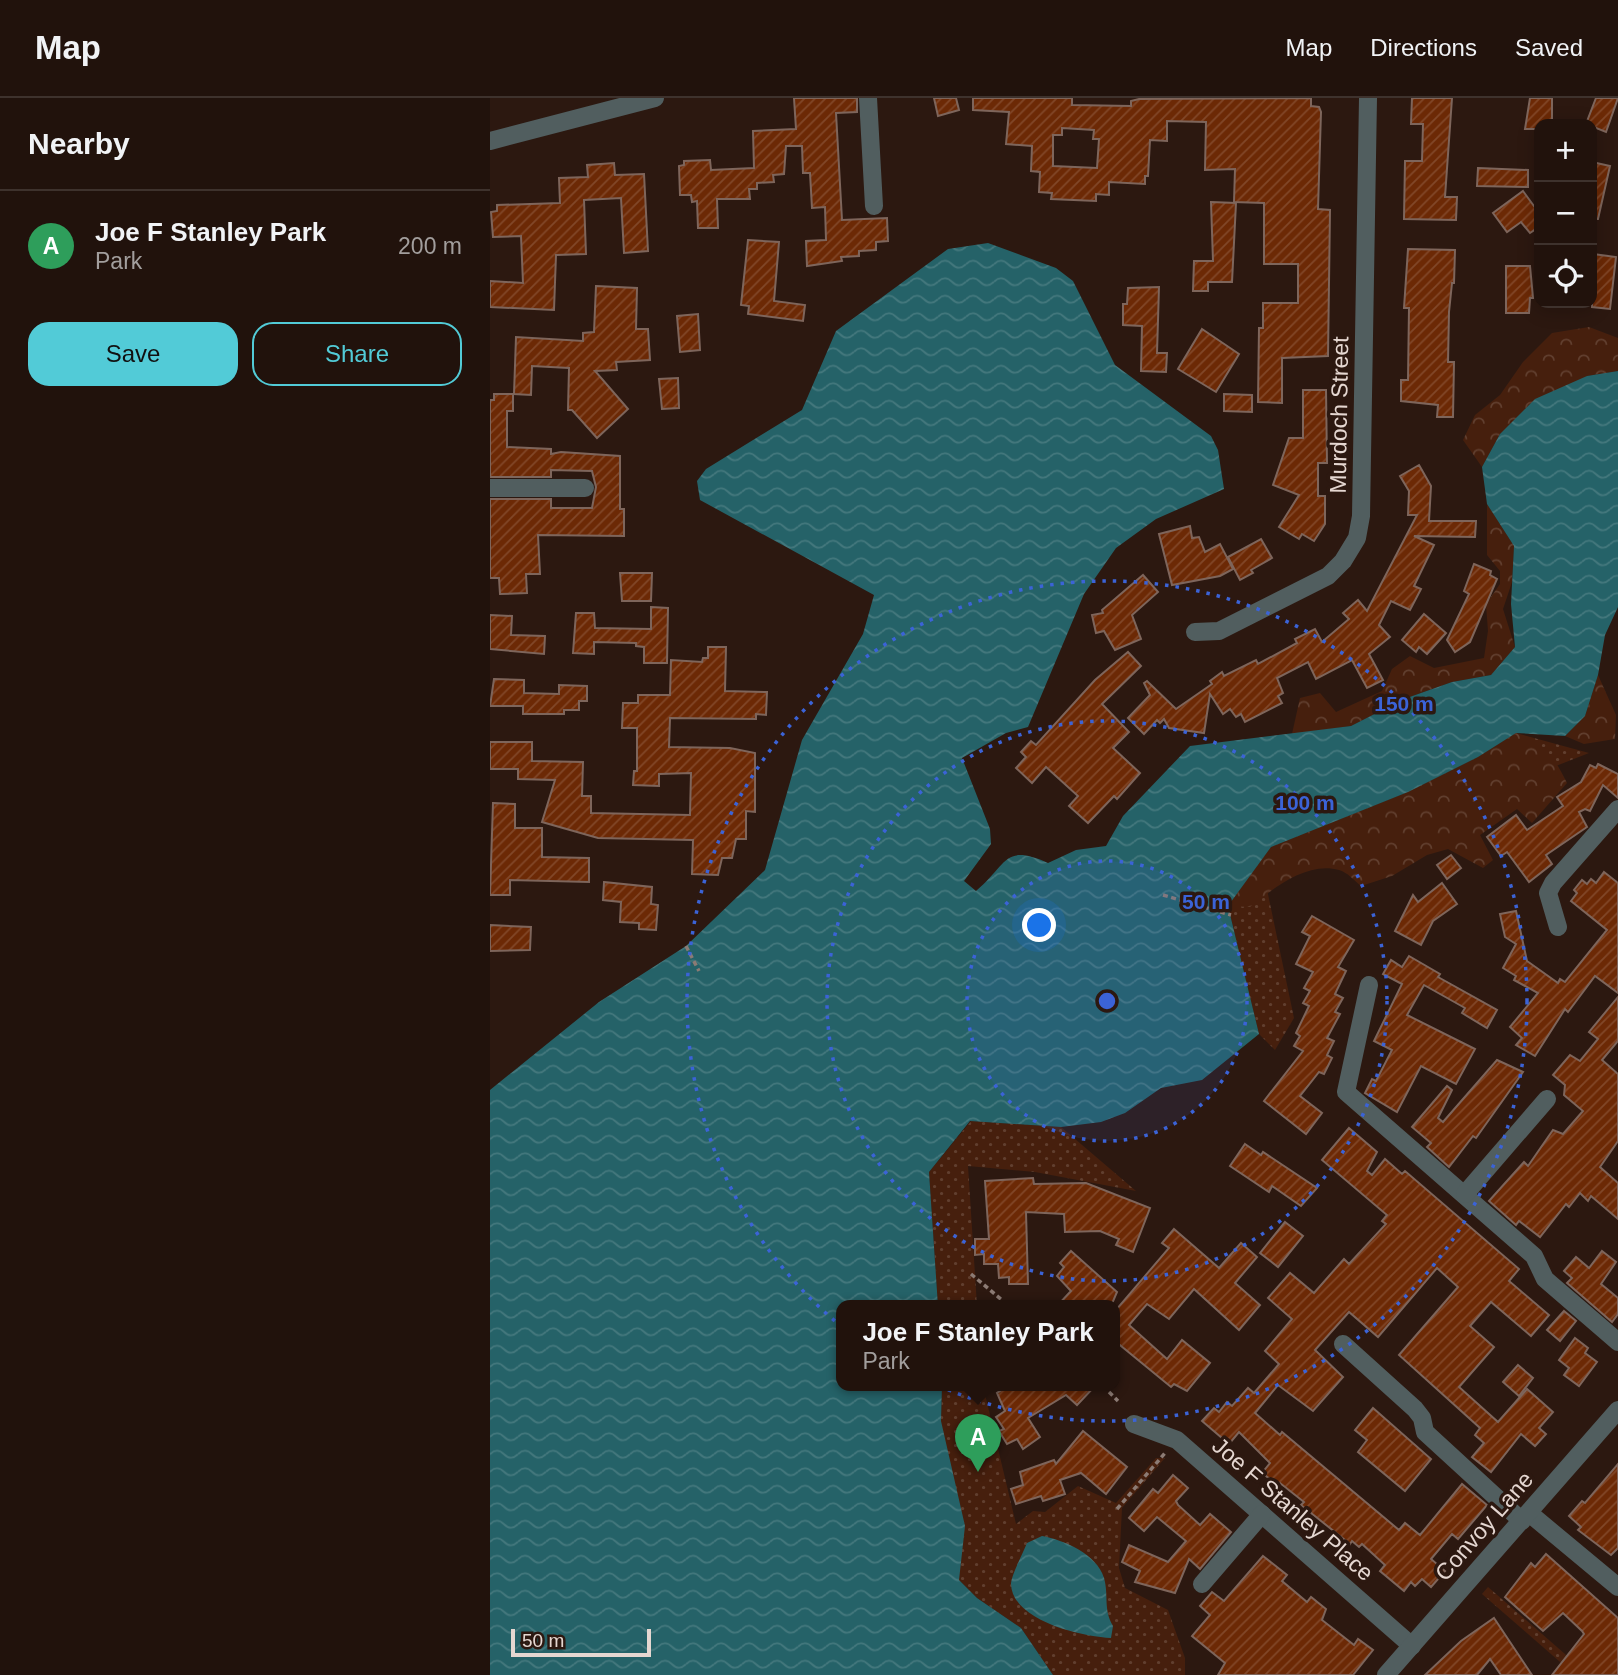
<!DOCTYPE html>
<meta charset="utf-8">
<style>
body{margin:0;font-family:Helvetica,sans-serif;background:#2d201a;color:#f1f3f6}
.controls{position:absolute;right:21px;top:21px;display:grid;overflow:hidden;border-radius:14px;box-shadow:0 4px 18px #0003}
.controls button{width:63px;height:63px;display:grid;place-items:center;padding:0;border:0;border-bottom:2px solid #3e322d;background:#21120c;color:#f1f3f6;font:35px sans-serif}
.scale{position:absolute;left:21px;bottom:18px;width:140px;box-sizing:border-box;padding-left:7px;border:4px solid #e5d7d1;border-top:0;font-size:19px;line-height:24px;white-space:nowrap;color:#e5d7d1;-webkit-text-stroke:5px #2c1810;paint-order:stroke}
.you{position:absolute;left:550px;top:828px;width:24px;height:24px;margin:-18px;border:5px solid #fff;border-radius:50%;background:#1a73e8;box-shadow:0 0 0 10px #1a73e833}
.badge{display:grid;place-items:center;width:46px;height:46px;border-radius:50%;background:#52cbd7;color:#fff;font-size:23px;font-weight:700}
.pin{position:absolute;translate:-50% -58px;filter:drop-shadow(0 2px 4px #0008)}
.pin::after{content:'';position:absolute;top:37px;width:24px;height:21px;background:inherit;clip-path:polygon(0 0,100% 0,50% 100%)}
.popup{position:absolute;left:346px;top:1202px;width:284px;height:91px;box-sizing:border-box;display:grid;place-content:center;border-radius:14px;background:#21120c;filter:drop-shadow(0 2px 5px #0005);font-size:23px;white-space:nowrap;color:#a29e9d}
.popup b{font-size:26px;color:#f1f3f6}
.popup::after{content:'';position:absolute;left:50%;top:100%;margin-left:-14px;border:14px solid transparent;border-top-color:#21120c}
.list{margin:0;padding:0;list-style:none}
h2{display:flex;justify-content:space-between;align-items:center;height:91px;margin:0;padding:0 28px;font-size:30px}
h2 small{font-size:23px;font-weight:400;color:#a29e9d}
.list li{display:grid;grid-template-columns:46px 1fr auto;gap:21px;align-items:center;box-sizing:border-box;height:112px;padding:0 28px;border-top:2px solid #3e322d}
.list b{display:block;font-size:26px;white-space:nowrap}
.list p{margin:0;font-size:23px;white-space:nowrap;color:#a29e9d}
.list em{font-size:23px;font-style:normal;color:#a29e9d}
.actions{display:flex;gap:14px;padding:21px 28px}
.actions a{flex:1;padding:16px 0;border:2px solid #52cbd7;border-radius:21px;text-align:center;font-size:24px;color:#52cbd7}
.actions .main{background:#52cbd7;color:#111}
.icon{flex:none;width:38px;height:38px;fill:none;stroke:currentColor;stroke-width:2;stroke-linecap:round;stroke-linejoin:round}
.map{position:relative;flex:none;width:1128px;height:1577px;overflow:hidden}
header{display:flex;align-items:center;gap:42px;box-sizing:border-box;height:98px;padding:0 35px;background:#21120c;border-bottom:2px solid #3e322d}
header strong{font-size:33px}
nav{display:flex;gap:38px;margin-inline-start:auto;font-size:24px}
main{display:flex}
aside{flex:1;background:#21120c}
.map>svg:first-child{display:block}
.grass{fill:url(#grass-dots)}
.forest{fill:url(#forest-crowns)}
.water{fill:url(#water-waves)}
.building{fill:url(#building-hatch);stroke:#7e655b;stroke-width:2;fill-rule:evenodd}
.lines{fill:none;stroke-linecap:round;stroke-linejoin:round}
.path{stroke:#8c7b74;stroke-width:3.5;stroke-dasharray:5 3.5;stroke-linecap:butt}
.minor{stroke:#515e5f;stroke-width:18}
.ring{fill:none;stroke:#3b63d7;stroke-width:3.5;stroke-dasharray:3.5 7}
.labels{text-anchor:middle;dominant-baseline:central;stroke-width:7;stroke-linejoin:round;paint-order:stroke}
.street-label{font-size:23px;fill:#e5d7d1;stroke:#2c1810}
.centre{fill:#3b63d7;stroke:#2c1810;stroke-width:3.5}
.ring-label{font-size:21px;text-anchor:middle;font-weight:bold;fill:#3b63d7;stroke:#2c1810;stroke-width:7;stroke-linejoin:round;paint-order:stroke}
</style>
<header>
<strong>Map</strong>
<nav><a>Map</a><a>Directions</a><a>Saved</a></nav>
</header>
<main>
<aside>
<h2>Nearby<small></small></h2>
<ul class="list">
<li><span class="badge" style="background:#2e9e5b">A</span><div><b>Joe F Stanley Park</b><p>Park</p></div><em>200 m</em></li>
</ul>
<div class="actions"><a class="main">Save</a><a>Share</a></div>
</aside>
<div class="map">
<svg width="1128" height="1577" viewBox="0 0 1128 1577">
<defs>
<pattern id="grass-dots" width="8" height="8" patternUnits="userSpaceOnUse" patternTransform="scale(1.75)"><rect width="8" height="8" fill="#461f0d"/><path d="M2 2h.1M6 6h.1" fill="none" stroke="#613f2f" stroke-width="1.8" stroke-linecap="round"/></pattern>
<pattern id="forest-crowns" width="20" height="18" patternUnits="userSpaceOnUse" patternTransform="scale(1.75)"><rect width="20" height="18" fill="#461f0d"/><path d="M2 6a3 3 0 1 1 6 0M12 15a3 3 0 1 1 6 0" fill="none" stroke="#613f2f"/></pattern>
<pattern id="water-waves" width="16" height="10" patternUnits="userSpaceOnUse" patternTransform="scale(1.75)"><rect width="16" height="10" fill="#256268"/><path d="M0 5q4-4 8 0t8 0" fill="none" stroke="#44787d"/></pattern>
<pattern id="building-hatch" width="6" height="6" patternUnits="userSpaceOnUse" patternTransform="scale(1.75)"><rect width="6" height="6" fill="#6c2905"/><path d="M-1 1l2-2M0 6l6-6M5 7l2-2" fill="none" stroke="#814728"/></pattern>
</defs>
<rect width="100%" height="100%" fill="#2c1810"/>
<!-- grass -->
<g class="grass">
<polygon points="1026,635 1099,655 775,782 804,920 785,952 769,936 738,808 781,749 918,694 988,659"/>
<polygon points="481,1023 571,1029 646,1093 545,1074 478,1068 487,1208 448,1208 439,1074"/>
<polygon points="452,1288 493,1288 526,1426 543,1413 555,1414 588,1388 626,1405 666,1360 675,1360 632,1410 629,1470 635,1490 678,1512 695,1560 695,1577 563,1577 531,1530 487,1500 469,1482 451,1323"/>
<polygon points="998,1489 1099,1577 1085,1577 992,1496"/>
</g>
<!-- forest -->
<g class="forest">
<polygon points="1099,229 1128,240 1128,273 1097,278 1010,336 992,369 973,342 985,317 1010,297 1033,264 1062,235"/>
<polygon points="997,406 1024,448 1022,484 1013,511 1025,549 1001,577 962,584 914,601 861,628 802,636 810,600 830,595 846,614 892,593 902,571 920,558 944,570 994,560 998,533 996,506 1010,486 1010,473 997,457"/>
<polygon points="1108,577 1126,617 1125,641 1094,646 1075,638 1095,618"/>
<path d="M1026,635C1056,649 1062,655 1077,685L1042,725L1027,711L990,737L1003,762L993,770L958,751L937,757L902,778L871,788C865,783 857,774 849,772C817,763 784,790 760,809L738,808L781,749L918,694L988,659Z"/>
</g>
<!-- water -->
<g class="water">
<path d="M498,145L566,170L583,183L625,267L721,338L728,352L734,391L666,421L626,450L594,496L538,629L516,635L472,660L500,731L501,746L474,783L486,793C518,766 513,745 558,765L586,752L616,748L633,718L700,648L861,628L914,601L962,584L1001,577L1025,549L1021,506L1024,448L997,406L992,369L1010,336L1045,301L1097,278L1128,273V509L1115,537L1108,577L1095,618L1075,638L1026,635L988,659L918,694L781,749L738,808L769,936L712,982L671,990L635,1015L611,1024L571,1029L480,1023L439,1074L448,1208H351V1288H452L451,1323L475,1428L469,1482L487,1500L531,1530L563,1577H0V992L109,904L196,848L275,772L312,642L373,536L384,497L210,402L207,383L216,371L312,312L346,233L458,151Z"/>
<path d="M552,1438C574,1442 607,1456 614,1480C619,1498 613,1511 623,1528L621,1540C593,1539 522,1523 521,1486C521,1478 533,1455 537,1445Z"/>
</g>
<!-- building -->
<g class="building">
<polygon points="304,0 367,0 367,14 346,15 352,122 397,120 398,143 386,144 386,152 369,153 369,158 351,159 352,163 317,168 316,143 336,142 335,109 322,110 320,75 313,75 312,48 296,48 294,76 283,77 284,84 267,85 267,91 259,91 260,101 227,101 228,130 208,130 207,103 202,104 201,97 190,97 189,68 194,67 194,63 220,62 221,72 264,70 263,33 306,31"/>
<polygon points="444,0 466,0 469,12 448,18"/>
<path d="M483,0H582V7L641,8V3L649,1L821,0V8L829,9L831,14L828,111L840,112L838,258L792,260V305L768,304L769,230H773V205H808V166H774V105L744,104L745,71L715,72L716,24L677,23V43L660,42L658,78H655V86L619,84V97L606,96V103L561,101L562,95L549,94L550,74L541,73L542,48L516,46L519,14L483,12ZM572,30L604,32L603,41H609L607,70L563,68V37H572Z"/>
<polygon points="922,0 962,0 955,99 967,99 966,122 914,121 915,63 932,63 933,26 921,26"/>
<polygon points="1040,0 1062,0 1062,26 1049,26 1049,31 1035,31"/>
<polygon points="1106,0 1128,0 1116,34 1096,26"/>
<polygon points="1102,64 1120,68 1108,121 1102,121"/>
<polygon points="124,65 125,77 154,76 158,153 134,155 131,100 94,102 96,156 66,157 64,212 0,209 0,183 33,185 31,138 3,139 1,114 7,113 7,107 70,105 69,80 98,79 97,67"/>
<polygon points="988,70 1038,72 1038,89 987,88"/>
<polygon points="1033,93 1049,115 1049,129 1040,135 1031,124 1017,134 1003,115"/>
<polygon points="721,104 746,105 742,184 718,184 718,193 703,193 704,163 723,163"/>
<polygon points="258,142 289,144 284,203 315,207 313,223 258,216 259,208 251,207"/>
<polygon points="918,151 965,152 964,185 962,185 959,214 958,264 964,264 963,319 947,319 948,307 911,303 911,282 918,282 919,210 914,210"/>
<polygon points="1103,156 1126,159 1120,211 1102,209"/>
<polygon points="1016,168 1040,168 1043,200 1040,200 1039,215 1016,215"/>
<polygon points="106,188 147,190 146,231 158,231 160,262 126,264 127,272 105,273 138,311 107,340 82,312 78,312 79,270 42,268 41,297 24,296 26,239 93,243 93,235 104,234"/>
<polygon points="669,189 667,255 677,255 676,274 651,273 652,228 633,227 633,206 637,206 638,190"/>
<polygon points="208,216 210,252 190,254 187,218"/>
<polygon points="712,231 749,256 726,294 688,271"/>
<polygon points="188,280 189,310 172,311 169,281"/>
<polygon points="813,292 836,292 837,365 828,365 828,398 835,398 835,426 824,443 812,436 809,441 789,429 809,397 783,387 799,340 813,340"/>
<polygon points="4,296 23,296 23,313 17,313 17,349 61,351 61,356 71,354 130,358 130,411 134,411 134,438 48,437 50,476 36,476 37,495 10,496 9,480 0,480 0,401 61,401 61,410 102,410 106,389 102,373 61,372 61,379 0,379 0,302 4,302"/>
<polygon points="734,296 762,297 762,314 734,313"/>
<polygon points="929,367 941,388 939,423 986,423 985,439 924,438 944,447 924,488 931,491 920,512 901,503 889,527 900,539 879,556 893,582 877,590 862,562 826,581 818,564 787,580 793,595 788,598 792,605 755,624 751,616 746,619 740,611 733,616 720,596 714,635 679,630 674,621 670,625 667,622 654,636 638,620 660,597 654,585 657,583 686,611 722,586 720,583 732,574 734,578 766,562 768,566 807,545 805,541 825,531 832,544 859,521 853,515 868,502 877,513 927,417 918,417 919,393 910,378"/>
<polygon points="700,428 702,440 709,439 715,454 730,446 743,471 730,478 682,487 669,436"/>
<polygon points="771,441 782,460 761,472 763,475 750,482 738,459"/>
<polygon points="984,466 1001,473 1000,477 1007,481 980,544 965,554 957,542 979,496 974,493"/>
<polygon points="130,475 162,475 161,503 132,503"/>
<polygon points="653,477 668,494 642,517 651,541 625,552 614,533 606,535 602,517 613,515 612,512"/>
<polygon points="161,509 178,510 177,565 154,565 154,549 146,548 146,545 104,544 104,556 83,555 86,515 104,515 105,530 161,531"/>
<polygon points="934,516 956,535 937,556 929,549 926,554 912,542"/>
<polygon points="0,517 22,518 21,537 55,538 54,556 0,551"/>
<polygon points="218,549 236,549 235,593 277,594 276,617 266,616 266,621 180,620 179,649 240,650 265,655 265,714 256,713 256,741 246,741 242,760 232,760 228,777 202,776 203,742 108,740 52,724 65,682 28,681 28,671 0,671 0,644 42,644 42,663 93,664 92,698 101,698 101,715 200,717 201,675 169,676 169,688 143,687 144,673 147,673 147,630 132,630 133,605 148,605 148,597 180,597 181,562 212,564 213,560 218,560"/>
<polygon points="638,554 651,568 612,606 639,634 623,650 650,675 627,701 624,698 598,725 579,708 588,698 556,669 542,685 526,670 536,659 531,654 541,643 546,647 605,582"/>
<polygon points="4,581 34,582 34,595 69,596 69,587 97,588 97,603 89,603 89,612 74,612 74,616 33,616 33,608 0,608"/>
<polygon points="1108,666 1128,676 1128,700 1113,687 1100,713 1095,711 1089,714 1097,729 1056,757 1062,766 1039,784 1017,754 1011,758 997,739 1026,717 1037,732 1073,708 1067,699 1091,684 1100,667 1106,670"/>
<polygon points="3,705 25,706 25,730 52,730 52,759 99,760 99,784 20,782 20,797 0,797"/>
<polygon points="961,757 971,770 957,781 947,767"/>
<polygon points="1114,774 1128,785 1128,895 1105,878 1078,914 1075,911 1045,958 1026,947 1032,940 1020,929 1048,895 1024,882 1026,878 1013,870 1026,846 1015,839 1010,816 1026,813 1037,863 1068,885 1070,881 1075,884 1117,832 1081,803 1087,795 1084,792 1092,782 1097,786 1101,781 1106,785"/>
<polygon points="114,784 162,789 161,806 168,807 166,832 149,831 149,825 130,824 131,804 113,802"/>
<polygon points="952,785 967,806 943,823 931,847 905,833 923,797 928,804"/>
<polygon points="822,818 864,842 848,869 856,873 845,896 853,900 845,914 850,916 837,940 844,943 837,957 842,960 834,976 829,974 810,998 832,1015 816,1036 774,1003 813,953 804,948 810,938 806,935 819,908 813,905 820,893 814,890 823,874 806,866 820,838 812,834"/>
<polygon points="0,827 41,829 40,852 0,853"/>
<polygon points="919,858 950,876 948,879 1007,912 997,930 972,915 975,910 934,887 917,917 985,951 966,986 931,968 907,1014 875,995 882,981 886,983 902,952 884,943 912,886 893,876 901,862 912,869"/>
<polygon points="1128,899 1128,943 1112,962 1128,976 1128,1043 1110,1069 1128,1085 1128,1121 1101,1098 1098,1103 1090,1095 1079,1109 1076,1106 1050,1139 1029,1123 1026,1127 999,1103 1034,1064 1038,1068 1063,1032 1073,1036 1093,1013 1074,997 1075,987 1063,977 1080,957 1090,963 1108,941 1099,934"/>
<polygon points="1007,962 1033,974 986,1040 983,1038 959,1069 937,1049 941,1045 922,1029 957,988 962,992 948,1020 953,1024"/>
<polygon points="859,1030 887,1054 877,1073 882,1077 895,1061 912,1076 915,1073 1029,1171 1019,1183 1059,1217 1041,1238 1001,1204 980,1228 1004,1249 969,1289 1008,1324 1037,1291 1063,1314 1049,1330 1056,1336 1045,1348 1031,1336 1001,1374 982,1359 994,1345 985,1337 990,1330 909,1257 968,1189 947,1170 888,1239 859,1214 825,1252 853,1279 823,1313 788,1287 765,1315 790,1337 792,1334 909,1432 915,1425 930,1437 972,1386 997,1407 968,1441 962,1436 941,1461 955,1473 941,1489 932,1481 925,1488 921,1484 914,1493 890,1473 895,1467 872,1446 869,1449 862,1443 860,1446 811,1407 814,1404 790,1385 788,1387 772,1375 780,1365 749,1334 739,1346 712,1323 724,1310 729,1314 737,1304 742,1308 758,1290 764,1295 789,1266 775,1253 802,1221 778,1200 800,1175 824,1195 854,1161 859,1166 896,1126 892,1123 897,1117 832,1062"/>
<polygon points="755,1046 771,1057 773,1054 827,1090 811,1108 782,1088 779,1094 740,1068"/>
<polygon points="543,1080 544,1086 596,1085 660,1110 643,1154 626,1147 629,1141 610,1133 575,1134 574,1116 536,1114 538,1186 519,1186 519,1179 509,1180 508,1166 494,1166 494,1156 485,1157 485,1141 499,1141 495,1083"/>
<polygon points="795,1124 813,1138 788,1169 770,1155"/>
<polygon points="684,1131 729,1170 751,1145 767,1159 745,1185 770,1207 749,1232 704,1191 679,1221 657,1206 639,1227 677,1261 692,1242 720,1265 697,1293 684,1286 681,1289 625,1243 625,1213 679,1150 672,1145"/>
<polygon points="581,1153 627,1194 621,1208 567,1208 581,1193 567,1178 574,1169 570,1165"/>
<polygon points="1112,1153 1126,1164 1111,1186 1128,1200 1128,1216 1122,1224 1077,1185 1082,1180 1074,1173 1086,1159 1099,1170"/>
<polygon points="1074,1213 1086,1223 1070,1243 1057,1232"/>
<polygon points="1085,1240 1098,1250 1095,1255 1107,1264 1089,1288 1074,1277 1079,1270 1069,1262"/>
<polygon points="1028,1267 1043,1280 1029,1298 1013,1284"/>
<polygon points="518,1288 605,1288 587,1307 576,1297 538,1320 550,1339 533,1351 527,1341 517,1346 509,1333 514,1331 506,1319 515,1313 507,1295"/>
<polygon points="883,1310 941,1361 915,1393 868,1354 877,1342 865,1332"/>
<polygon points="593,1333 637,1369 616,1396 591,1375 570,1382 575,1396 553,1403 551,1398 526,1406 521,1391 533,1387 530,1374 564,1362 566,1366"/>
<polygon points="1128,1366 1128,1450 1121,1457 1088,1432 1091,1429 1079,1418 1092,1403 1095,1405"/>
<polygon points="683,1377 698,1390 686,1403 688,1407 710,1427 720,1416 741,1434 710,1471 699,1461 685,1495 645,1484 650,1473 632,1464 639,1447 678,1464 696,1443 667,1419 654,1433 639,1420 663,1391 668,1395"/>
<polygon points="1056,1456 1128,1520 1128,1577 1062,1577 1094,1536 1092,1533 1073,1515 1053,1533 1015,1499 1041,1465 1045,1469"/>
<polygon points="773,1458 797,1477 792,1483 817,1504 821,1499 836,1511 832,1522 864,1547 868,1541 883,1552 863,1577 728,1577 735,1565 702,1538 720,1517 710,1508 722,1494 734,1503"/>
<polygon points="1004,1520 1042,1577 1011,1577 1000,1561 987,1577 935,1577 971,1543"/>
</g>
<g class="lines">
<!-- path -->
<g class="path">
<polyline points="673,797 741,817"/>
<polyline points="196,848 209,873"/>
<polyline points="481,1176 519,1208"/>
<polyline points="613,1288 628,1303"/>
<polyline points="627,1411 675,1355"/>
</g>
<!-- minor -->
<g class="minor">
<polyline points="378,0 384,108"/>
<polyline points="0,43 165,0"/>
<polyline points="0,390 95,390"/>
<polyline points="705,534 729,533 838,478 853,463 867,440 871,418 878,0"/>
<polyline points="1068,829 1058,795 1063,785 1128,711"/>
<polyline points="879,887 856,994 1044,1158 1055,1181 1128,1244"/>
<polyline points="975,1096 1057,1001"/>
<polyline points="853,1246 925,1311 932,1320 935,1334 1032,1423"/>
<polyline points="644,1326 687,1342 922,1548"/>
<polyline points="1039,1415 1128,1489"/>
<polyline points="712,1486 772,1416"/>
<polyline points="896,1577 1128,1312"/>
</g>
</g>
<!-- distance rings -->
<circle cx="617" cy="903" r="140" fill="#3b63d7" fill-opacity=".12"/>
<g class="ring">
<circle cx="617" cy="903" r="140"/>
<circle cx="617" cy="903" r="280"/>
<circle cx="617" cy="903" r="420"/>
</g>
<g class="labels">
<!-- street labels -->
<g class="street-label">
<text transform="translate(849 317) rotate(-89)">Murdoch Street</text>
<text transform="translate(803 1411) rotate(41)">Joe F Stanley Place</text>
<text transform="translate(994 1428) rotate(-49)">Convoy Lane</text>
</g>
</g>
<circle cx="617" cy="903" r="10" class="centre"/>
<g class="ring-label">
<text x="914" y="613">150 m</text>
<text x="815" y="712">100 m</text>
<text x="716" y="811">50 m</text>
</g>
</svg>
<div class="controls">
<button>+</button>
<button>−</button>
<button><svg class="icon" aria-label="locate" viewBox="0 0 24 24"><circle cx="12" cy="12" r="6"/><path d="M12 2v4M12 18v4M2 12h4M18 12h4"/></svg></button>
</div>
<div class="scale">50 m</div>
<div class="you"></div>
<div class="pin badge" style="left:488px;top:1374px;background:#2e9e5b">A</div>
<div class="popup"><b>Joe F Stanley Park</b>Park</div>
</div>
</main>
